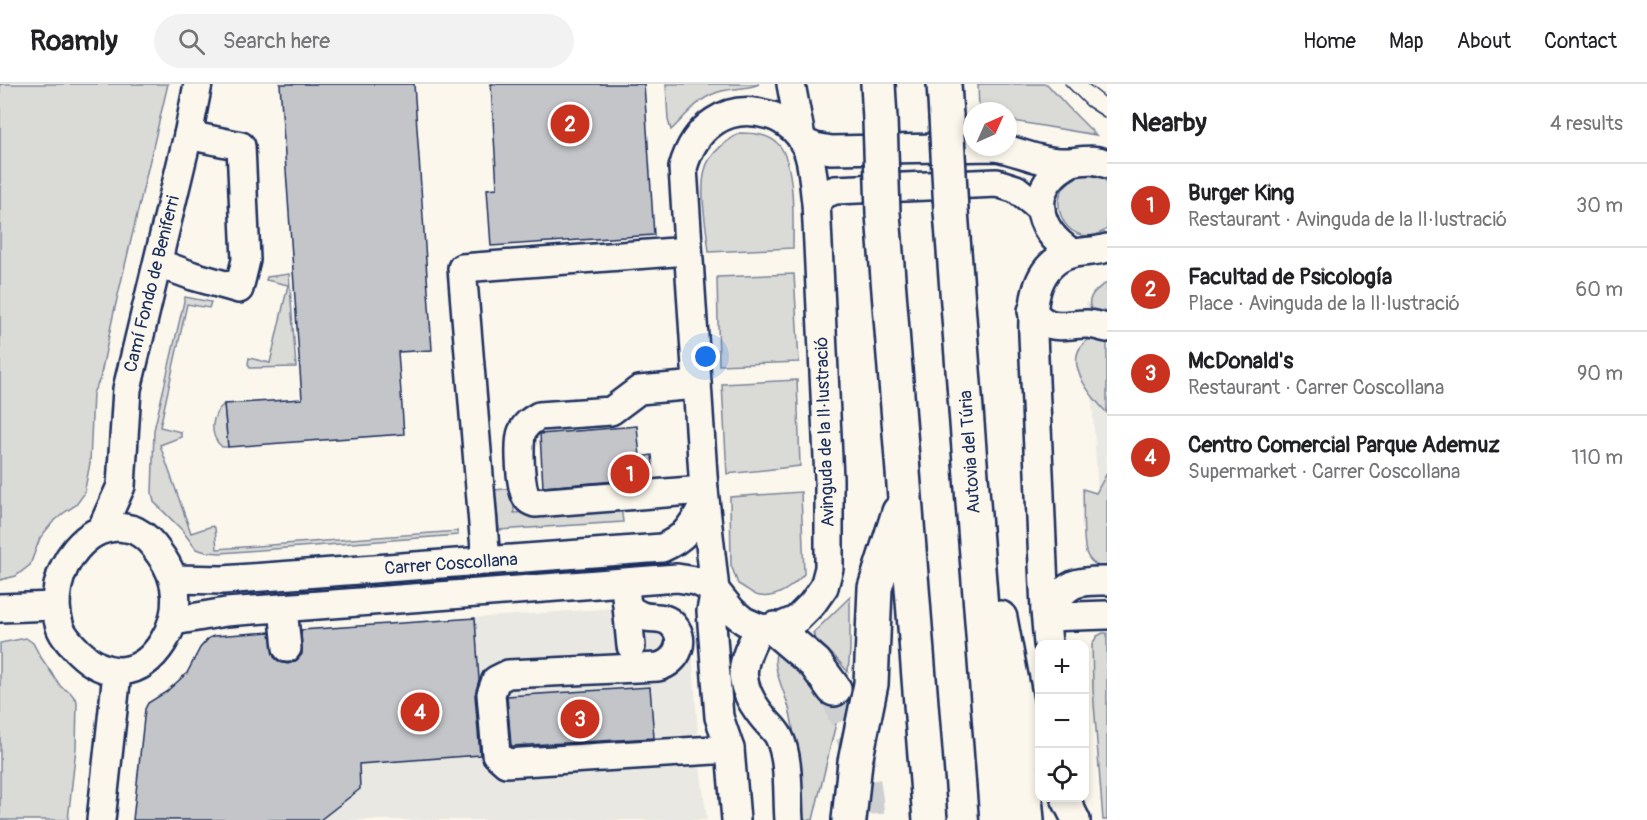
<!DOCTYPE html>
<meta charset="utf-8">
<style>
body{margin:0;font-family:Pangolin,sans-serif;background:#f2f2f2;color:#202124}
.controls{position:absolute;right:18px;bottom:18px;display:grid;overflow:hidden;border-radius:12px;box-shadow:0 3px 9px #0003}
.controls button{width:54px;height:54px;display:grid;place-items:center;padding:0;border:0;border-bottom:2px solid #e0e0e0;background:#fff;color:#202124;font:30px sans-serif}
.compass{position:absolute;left:963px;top:18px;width:54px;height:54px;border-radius:50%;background:#fff;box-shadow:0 3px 9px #0003;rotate:45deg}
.you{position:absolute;left:706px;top:273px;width:21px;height:21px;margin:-15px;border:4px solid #fff;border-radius:50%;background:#1a73e8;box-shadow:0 0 0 9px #1a73e833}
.badge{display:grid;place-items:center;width:39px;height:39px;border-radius:50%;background:#c8321e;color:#fff;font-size:20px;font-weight:700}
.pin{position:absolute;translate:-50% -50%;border:3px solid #fff;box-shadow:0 2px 6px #0006}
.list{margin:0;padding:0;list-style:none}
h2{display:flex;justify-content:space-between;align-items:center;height:78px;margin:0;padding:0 24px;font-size:26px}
h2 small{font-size:20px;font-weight:400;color:#757577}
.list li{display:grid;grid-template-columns:39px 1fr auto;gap:18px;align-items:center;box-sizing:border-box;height:84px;padding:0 24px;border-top:2px solid #e0e0e0}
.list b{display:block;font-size:22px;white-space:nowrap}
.list p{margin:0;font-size:20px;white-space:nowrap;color:#757577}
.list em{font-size:20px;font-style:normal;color:#757577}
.icon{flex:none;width:33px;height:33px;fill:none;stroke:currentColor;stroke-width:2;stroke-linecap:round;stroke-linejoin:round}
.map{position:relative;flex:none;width:1107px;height:736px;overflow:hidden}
header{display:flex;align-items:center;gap:36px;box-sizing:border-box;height:84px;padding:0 30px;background:#fff;border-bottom:2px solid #e0e0e0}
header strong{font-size:28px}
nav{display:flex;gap:33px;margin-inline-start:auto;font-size:21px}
.search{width:420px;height:54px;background:#f2f2f2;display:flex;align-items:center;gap:15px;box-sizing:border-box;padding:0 21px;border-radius:33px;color:#757577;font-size:22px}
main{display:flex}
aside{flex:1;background:#fff}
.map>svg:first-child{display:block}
.built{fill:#eae8e2}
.green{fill:#dadad7;stroke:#7a849a;stroke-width:1.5}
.building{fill:#c3c5c9;stroke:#1b2f5e;stroke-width:1.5}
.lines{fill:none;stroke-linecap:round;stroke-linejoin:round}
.highway-tunnel{stroke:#cecfd0;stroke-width:33;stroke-dasharray:33 16;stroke-linecap:butt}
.minor-casing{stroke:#1b2f5e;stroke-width:32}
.highway-casing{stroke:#1b2f5e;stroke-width:38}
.minor{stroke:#fbf7ec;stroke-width:27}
.highway{stroke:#fbf7ec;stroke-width:33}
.tram{stroke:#1b2f5e;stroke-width:1.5}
.highway-bridge-casing{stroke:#1b2f5e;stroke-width:38;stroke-linecap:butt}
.highway-bridge{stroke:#fbf7ec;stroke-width:33}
.labels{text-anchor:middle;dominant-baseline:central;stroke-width:6;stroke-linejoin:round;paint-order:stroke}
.street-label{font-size:18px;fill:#1b2f5e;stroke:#fbf7ec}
</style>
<header>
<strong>Roamly</strong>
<div class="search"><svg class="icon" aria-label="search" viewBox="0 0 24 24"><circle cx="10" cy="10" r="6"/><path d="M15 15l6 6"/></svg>Search here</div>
<nav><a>Home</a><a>Map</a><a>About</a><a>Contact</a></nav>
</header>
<main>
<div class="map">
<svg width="1107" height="736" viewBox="0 0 1107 736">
<rect width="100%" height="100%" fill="#fbf7ec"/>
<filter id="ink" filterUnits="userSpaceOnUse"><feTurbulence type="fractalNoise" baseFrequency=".0167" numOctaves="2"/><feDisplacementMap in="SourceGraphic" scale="12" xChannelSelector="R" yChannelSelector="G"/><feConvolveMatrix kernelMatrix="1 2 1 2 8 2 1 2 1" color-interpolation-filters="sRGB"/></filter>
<g filter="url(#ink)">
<!-- built -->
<g class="built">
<polygon points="1107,216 1107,507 1104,507 1086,218"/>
<polygon points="672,520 684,526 690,538 701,691 707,736 133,736 145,625 148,619 166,608 187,589 200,564 209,554 214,552"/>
</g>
<!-- green -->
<g class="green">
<polygon points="0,0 168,0 113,232 100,295 93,309 90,379 84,410 76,421 65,428 52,439 40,454 30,481 16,492 0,496"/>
<path d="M666,0H759C748,5 735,4 722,7C698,13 688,30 671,46L668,36Z"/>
<polygon points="978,0 1047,0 1068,23 1096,51 1008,36 1008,27 979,27"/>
<path d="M740,49C753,49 766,50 776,58C796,74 793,139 793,164L709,168C707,145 696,97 709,76C717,64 727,56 740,49Z"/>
<path d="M1089,91L1102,94L1107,98V145C1063,175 1034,96 1089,91Z"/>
<polygon points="289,190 296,283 250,284 248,280 249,274 270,279 288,201 266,196 267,193"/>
<polygon points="794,190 799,278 719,281 717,193"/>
<path d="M1107,199V233C1081,228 1087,208 1107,199Z"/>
<polygon points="185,213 211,218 209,224 187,220 160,343 181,348 181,353 160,361 191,449 212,442 215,444 217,465 458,447 458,451 221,469 206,468 196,465 182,446 154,418 152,409 154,346"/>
<path d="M1091,254H1107V329C1089,310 1058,273 1091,254Z"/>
<polygon points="797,296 800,382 727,390 722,300"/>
<path d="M224,320L228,363H222C208,351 211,331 224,320Z"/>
<path d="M1107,389V486C1098,483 1089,478 1086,468C1082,451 1084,423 1083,405L1096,409Z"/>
<polygon points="513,404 514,429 621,422 623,438 499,446 495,406"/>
<path d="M801,408L804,490C793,502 778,515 760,512C753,511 745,503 738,500L731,481L730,413Z"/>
<polygon points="850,513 850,566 848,588 836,574 815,554 813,549"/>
<polygon points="1103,549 1107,549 1107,736 1103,736 1093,607 1092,560 1097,552"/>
<polygon points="26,554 33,559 40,572 61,603 70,608 77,617 76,664 68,736 0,736 0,559"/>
<path d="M783,567L825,610L837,635L813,736H799C796,699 798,660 789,624C785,609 772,584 776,570Z"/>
</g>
<!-- building -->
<g class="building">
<polygon points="280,0 414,0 432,266 398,268 404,350 228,363 224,320 302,315"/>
<polygon points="491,0 644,0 654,151 491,162 487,105 497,104"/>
<polygon points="637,342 640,373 652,371 654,394 543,403 540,350"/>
<polygon points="475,534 479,596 475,611 480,671 359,680 360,705 320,736 133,736 145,625 148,619 166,608 187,589 200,564 209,554 214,552 270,548 274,573 280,578 288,580 297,576 302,570 301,546"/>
<polygon points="650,603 654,654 511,662 507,612"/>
</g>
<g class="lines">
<!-- highway-tunnel -->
<path class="highway-tunnel" d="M834,605C853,648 866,689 868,736"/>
<defs>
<g id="minor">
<polyline points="791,0 801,53"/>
<path d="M803,58L815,63L831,66L995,63C1017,66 1038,78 1060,78C1077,79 1091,72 1107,80"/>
<path d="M1072,78C1027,101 1033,145 1073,169"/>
<polyline points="816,118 825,110 835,106 997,99 1016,105 1041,125"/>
<polyline points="158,179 193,192 239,205 246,176 241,62 188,51"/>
<path d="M1032,227C1051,249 1062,240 1087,240C1094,240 1101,243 1107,244"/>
<path d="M697,301L639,306L611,327L539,332C532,336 526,339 522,348C518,357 520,407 527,414C529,417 532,418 535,419L704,406"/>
<path d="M118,443C124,444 131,444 136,447C146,452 153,460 159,469C180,496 181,529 163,558C141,593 108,596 79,568C72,561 63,552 60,543C51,517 58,486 76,465C88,451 100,444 118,443Z"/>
<polyline points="102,444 121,402 127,305 188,51 198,0"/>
<polyline points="486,477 462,184 688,167"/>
<path d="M175,495L223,496L662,464C687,453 692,441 705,419"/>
<polyline points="626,512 631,562"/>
<path d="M628,523C646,541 658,528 671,539C688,554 678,578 658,583L508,590L496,596L491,610L496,670L506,679L730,665"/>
<polyline points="0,524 55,522"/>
<polyline points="283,524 287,564"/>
<path d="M1045,526C1070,501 1070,496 1107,497"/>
<polyline points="1046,533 1107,531"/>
<path d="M174,537L226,528L677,494L696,497L715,506L732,527L744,537L760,544L775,545L796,536L812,520L824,503L829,484V395L816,118C813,98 813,72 802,55C795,44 781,34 769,31C726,18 694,44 683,84L704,406L715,506L711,527L719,633L730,665L736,736"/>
<path d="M760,544C740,579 735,598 762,632C767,639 776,646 779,653C790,675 787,712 789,736"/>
<path d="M1048,560L1045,526L1033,251C1032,223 1034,185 1065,172C1078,166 1093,169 1107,164"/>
<polyline points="1065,714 1076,736"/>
<polyline points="101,736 117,589"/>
</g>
<g id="highway">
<polyline points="878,0 880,35"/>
<polyline points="944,0 946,32"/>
<polyline points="951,127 997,736"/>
<polyline points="883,130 930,736"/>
<polyline points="1000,534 1017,625 1027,736"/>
<polyline points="775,545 815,579 834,605"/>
<polyline points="849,736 855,678 871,600 875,504 899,428"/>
</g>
</defs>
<!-- minor casing -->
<use href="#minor" class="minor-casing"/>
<!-- highway casing -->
<use href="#highway" class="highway-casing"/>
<!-- minor -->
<use href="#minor" class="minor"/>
<!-- highway -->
<use href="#highway" class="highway"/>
<!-- tram -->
<g class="tram">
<polyline points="1065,0 1087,22 1107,35"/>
<polyline points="1088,0 1107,15"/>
</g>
<defs>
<g id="highway-bridge">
<polyline points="946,32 951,127"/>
<polyline points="880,35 883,130"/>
</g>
</defs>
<!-- highway-bridge casing -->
<use href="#highway-bridge" class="highway-bridge-casing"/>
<!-- highway-bridge -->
<use href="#highway-bridge" class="highway-bridge"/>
</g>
</g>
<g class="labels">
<!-- street labels -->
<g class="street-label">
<text transform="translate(152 200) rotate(-76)">Camí Fondo de Beniferri</text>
<text transform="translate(825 348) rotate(-92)">Avinguda de la Il·lustració</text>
<text transform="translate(970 368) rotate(-94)">Autovia del Túria</text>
<text transform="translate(451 480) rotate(-4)">Carrer Coscollana</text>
</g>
</g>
</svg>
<div class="controls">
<button>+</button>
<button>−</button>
<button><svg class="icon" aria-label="locate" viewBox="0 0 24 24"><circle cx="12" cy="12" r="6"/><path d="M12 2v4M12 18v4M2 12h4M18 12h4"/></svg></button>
</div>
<svg class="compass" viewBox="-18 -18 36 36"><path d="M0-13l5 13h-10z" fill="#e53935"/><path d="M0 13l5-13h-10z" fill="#757577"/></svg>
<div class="you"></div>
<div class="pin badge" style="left:630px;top:390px">1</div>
<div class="pin badge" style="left:570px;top:40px">2</div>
<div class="pin badge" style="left:580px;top:635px">3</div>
<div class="pin badge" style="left:420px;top:628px">4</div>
</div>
<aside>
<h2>Nearby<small>4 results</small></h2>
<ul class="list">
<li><span class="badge">1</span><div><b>Burger King</b><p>Restaurant · Avinguda de la Il·lustració</p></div><em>30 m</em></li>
<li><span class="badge">2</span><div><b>Facultad de Psicología</b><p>Place · Avinguda de la Il·lustració</p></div><em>60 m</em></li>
<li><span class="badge">3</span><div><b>McDonald's</b><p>Restaurant · Carrer Coscollana</p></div><em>90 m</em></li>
<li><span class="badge">4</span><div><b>Centro Comercial Parque Ademuz</b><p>Supermarket · Carrer Coscollana</p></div><em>110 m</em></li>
</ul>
</aside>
</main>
